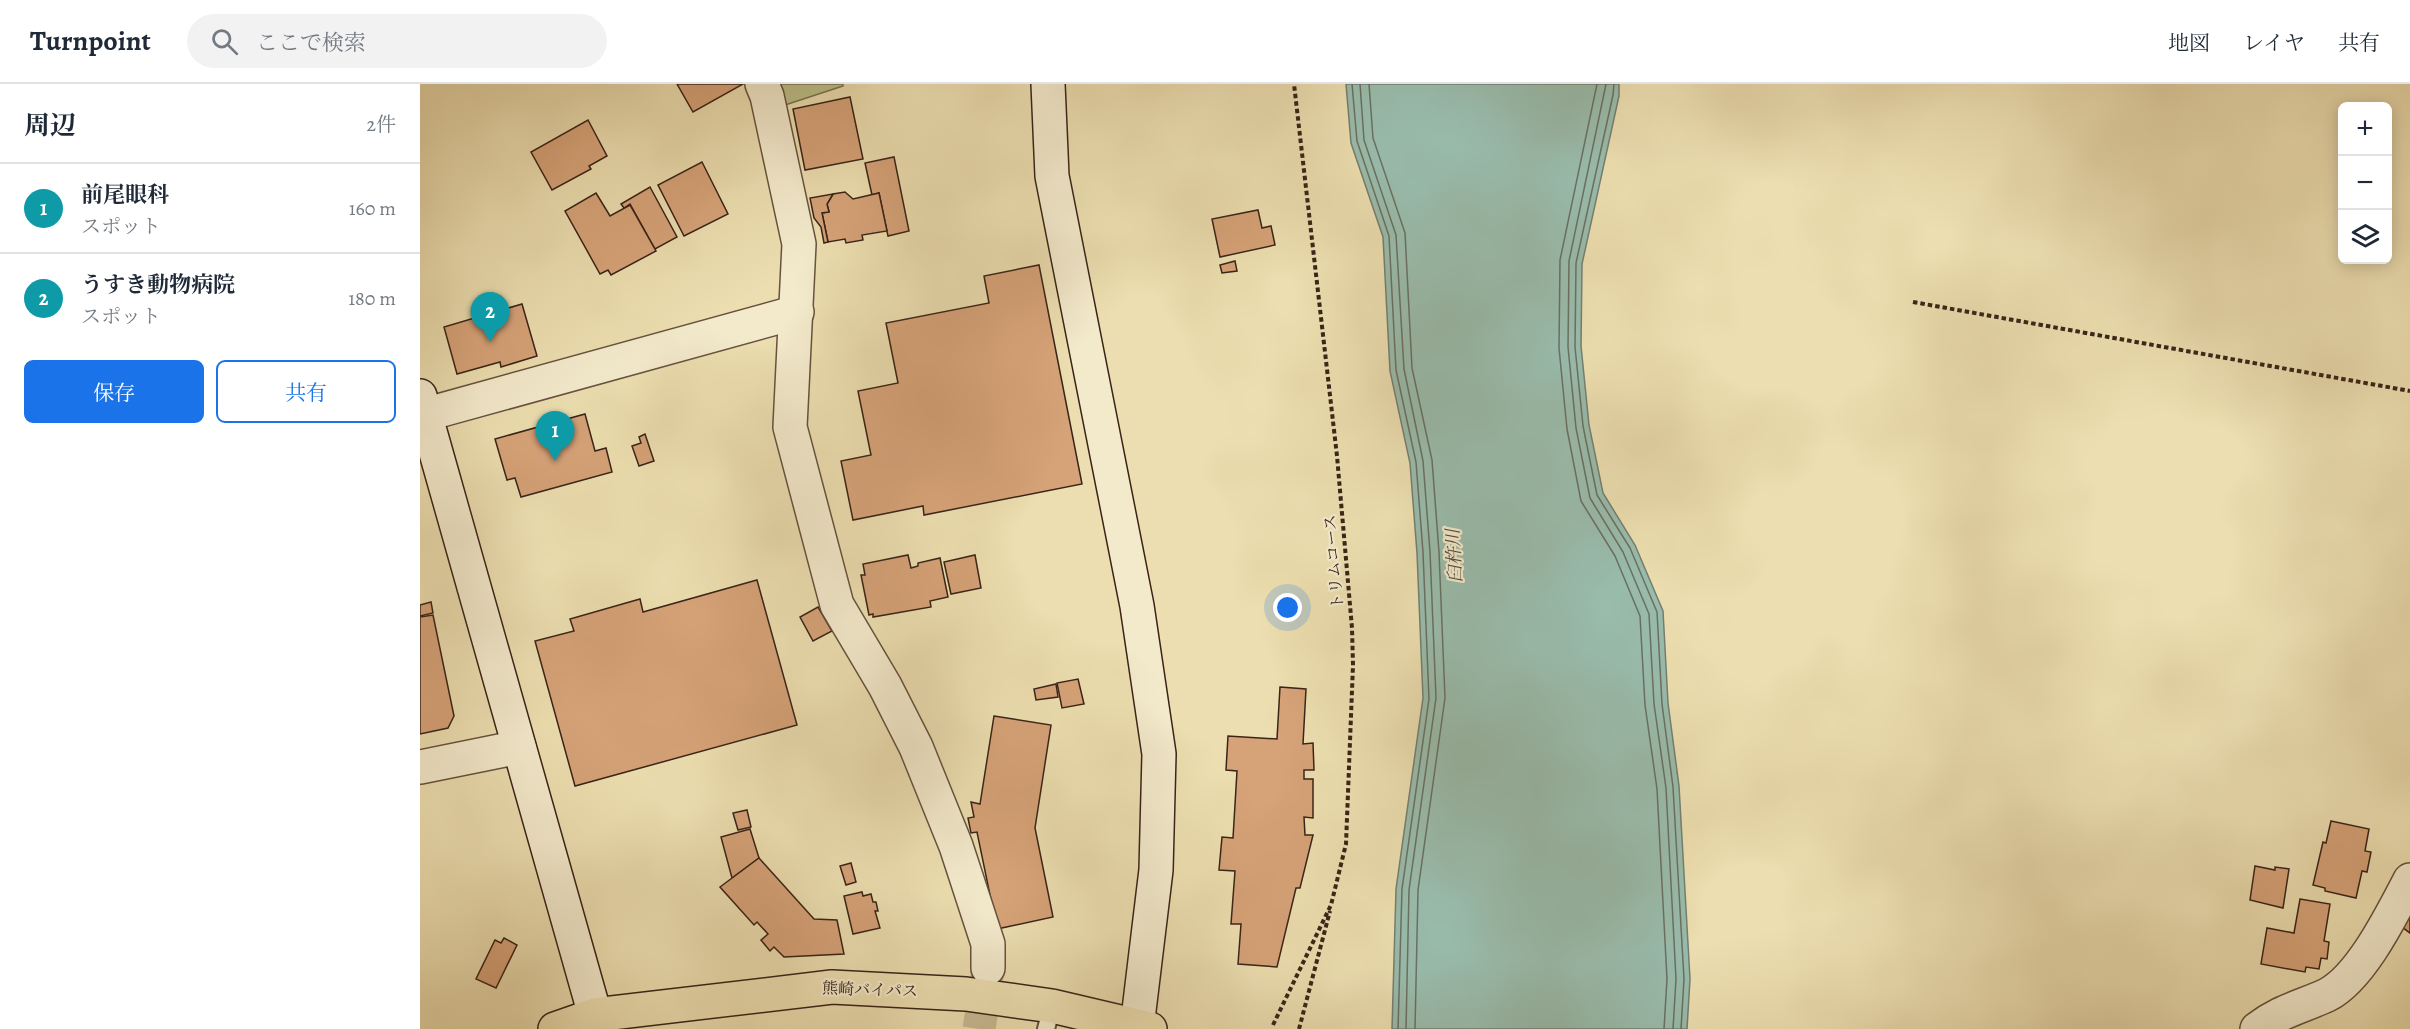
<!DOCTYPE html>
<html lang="ja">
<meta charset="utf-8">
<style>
body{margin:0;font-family:Alegreya,"Noto Serif JP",serif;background:#f2f2f3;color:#1f2937}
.controls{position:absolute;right:18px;top:18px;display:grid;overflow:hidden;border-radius:9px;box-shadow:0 3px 15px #0003}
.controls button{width:54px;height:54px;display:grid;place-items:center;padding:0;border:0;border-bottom:2px solid #e0e1e3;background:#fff;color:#1f2937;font:30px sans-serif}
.you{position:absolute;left:868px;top:524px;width:21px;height:21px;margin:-15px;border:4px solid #fff;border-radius:50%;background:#1a73e8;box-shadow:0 0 0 9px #1a73e833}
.badge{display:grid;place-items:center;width:39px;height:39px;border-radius:50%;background:#1a73e8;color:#fff;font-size:20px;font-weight:700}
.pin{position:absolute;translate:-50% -50px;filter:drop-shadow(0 2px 3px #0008)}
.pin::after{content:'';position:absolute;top:32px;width:21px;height:18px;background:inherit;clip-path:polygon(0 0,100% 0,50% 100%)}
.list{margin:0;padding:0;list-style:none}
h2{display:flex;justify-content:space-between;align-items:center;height:78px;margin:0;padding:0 24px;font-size:26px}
h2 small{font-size:20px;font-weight:400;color:#747a83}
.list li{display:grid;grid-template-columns:39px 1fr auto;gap:18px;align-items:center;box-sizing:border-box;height:90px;padding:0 24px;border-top:2px solid #e0e1e3}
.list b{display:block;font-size:22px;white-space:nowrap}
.list p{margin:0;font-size:20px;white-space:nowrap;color:#747a83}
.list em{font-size:20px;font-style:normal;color:#747a83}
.actions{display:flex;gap:12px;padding:18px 24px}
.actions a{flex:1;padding:14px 0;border:2px solid #1a73e8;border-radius:9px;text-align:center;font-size:21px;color:#1a73e8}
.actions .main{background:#1a73e8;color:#fff}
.icon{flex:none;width:33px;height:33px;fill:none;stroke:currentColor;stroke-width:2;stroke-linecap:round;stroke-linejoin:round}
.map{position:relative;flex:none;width:1990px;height:945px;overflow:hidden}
header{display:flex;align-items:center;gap:36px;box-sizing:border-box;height:84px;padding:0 30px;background:#fff;border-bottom:2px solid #e0e1e3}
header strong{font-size:28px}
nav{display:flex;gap:33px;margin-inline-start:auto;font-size:21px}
.search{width:420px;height:54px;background:#f2f2f3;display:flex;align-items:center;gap:15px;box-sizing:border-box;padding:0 21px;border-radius:33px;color:#747a83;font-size:22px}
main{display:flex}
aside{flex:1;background:#fff}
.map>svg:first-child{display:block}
.green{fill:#bcc088;stroke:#7a7250;stroke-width:1.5}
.water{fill:#99bcac;stroke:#737f71;stroke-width:1.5}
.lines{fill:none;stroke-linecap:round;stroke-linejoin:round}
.shore{stroke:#697062;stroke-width:1.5}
.building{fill:#d6a278;stroke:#392418;stroke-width:1.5}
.street-tunnel{stroke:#c8b992;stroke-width:33;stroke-dasharray:33 16;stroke-linecap:butt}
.lane-casing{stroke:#66523e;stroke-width:20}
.street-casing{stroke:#66523e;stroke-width:36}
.secondary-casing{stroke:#392418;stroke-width:36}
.highway-casing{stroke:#392418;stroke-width:36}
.path{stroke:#392418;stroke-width:4;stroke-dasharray:4.5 3;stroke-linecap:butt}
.lane{stroke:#f3eacc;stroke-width:16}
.street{stroke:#f3eacc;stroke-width:33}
.secondary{stroke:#f3eacc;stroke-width:33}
.highway{stroke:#ecdeb0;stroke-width:33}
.labels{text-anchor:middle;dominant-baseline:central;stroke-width:4.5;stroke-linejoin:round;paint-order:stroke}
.street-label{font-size:16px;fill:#392418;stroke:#f3eacc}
.water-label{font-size:18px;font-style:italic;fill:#514a3d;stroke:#f3eacc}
</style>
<header>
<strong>Turnpoint</strong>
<div class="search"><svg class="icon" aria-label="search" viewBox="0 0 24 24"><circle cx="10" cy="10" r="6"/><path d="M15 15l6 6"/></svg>ここで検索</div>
<nav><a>地図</a><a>レイヤ</a><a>共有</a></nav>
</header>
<main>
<aside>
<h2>周辺<small>2件</small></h2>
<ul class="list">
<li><span class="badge" style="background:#0f9aa8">1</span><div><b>前尾眼科</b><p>スポット</p></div><em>160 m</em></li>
<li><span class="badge" style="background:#0f9aa8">2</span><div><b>うすき動物病院</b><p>スポット</p></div><em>180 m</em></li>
</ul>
<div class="actions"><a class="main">保存</a><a>共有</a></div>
</aside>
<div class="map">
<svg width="1990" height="945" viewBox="0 0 1990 945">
<rect width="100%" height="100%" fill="#ecdeb0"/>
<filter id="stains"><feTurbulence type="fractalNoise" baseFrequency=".00333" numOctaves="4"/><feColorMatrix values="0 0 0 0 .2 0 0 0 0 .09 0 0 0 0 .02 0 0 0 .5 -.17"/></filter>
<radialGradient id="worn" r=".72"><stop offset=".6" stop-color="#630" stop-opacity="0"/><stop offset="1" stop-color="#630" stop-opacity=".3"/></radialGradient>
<!-- green -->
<polygon class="green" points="357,0 423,0 423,2 365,21"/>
<!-- water -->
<polygon class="water" points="926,0 1199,0 1199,12 1162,180 1161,262 1169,341 1183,409 1215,461 1243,527 1248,619 1259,702 1270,895 1267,945 972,945 976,805 1003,614 997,469 990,379 970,287 963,153 931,59"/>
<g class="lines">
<!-- shore -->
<g class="shore">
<polyline points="932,0 937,57 969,152 976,286 996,378 1003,468 1009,615 982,805 978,945"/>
<polyline points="940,0 944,56 976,151 984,285 1003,377 1010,468 1016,614 989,806 986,945"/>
<polyline points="949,0 953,54 985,149 992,284 1012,376 1019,468 1025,614 998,806 995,945"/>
<polyline points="1177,0 1140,176 1139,264 1147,345 1161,417 1195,472 1220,532 1225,621 1237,705 1247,895 1244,945"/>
<polyline points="1186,0 1149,177 1148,263 1156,344 1170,414 1203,468 1229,530 1234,620 1246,704 1256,895 1253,945"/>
<polyline points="1194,0 1193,11 1156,179 1155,263 1163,342 1177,411 1210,464 1237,528 1242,620 1253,703 1264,895 1261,945"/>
</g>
</g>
<!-- building -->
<g class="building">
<polygon points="257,0 323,0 273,28"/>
<polygon points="430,13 443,75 385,86 373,25"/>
<polygon points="168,36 187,72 169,82 171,85 132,106 111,68"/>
<polygon points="474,73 489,147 468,152 459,109 452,111 445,79"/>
<polygon points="282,78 308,130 264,152 238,101"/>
<polygon points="230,103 257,153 235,165 210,120 204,124 201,120"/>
<polygon points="425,108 433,115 459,109 467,147 442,151 443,156 426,159 425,155 408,158 402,129 409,128 407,120 413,110"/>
<polygon points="176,109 190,132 210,121 236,167 191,191 188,186 180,190 145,127"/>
<polygon points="413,110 407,120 409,128 402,129 408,158 404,159 401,143 394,134 390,114"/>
<polygon points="838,126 842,144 851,142 855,161 800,173 792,135"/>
<polygon points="815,177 817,187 802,189 800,181"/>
<polygon points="619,181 662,400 504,431 503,422 433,436 421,377 451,371 438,307 478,299 466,239 569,219 564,192"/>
<polygon points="102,220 117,272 81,283 80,278 37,290 24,243"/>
<polygon points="165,330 175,367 186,364 192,388 101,413 95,394 87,396 75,355"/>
<polygon points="225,350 234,377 219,382 212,362 221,359 219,353"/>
<polygon points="488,471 491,484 498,482 498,479 520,474 528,513 510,517 511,523 453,533 453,530 449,531 441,491 445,491 443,480"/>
<polygon points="555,471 561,504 531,510 524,478"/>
<polygon points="337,496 377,641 155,702 115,557 154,547 150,535 220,515 223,528"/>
<polygon points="11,518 13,529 0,532 0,521"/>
<polygon points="398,523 412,547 393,557 380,533"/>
<polygon points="13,531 34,632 28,644 0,650 0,533"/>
<polygon points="658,595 664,620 642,624 637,599"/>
<polygon points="636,600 638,613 616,616 614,605"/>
<polygon points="860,603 886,605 883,660 893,659 894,686 884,686 884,695 893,695 893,734 884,733 885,751 893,751 880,804 876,804 857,883 818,880 821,840 811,840 815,787 799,786 802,753 813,754 817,687 806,686 808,652 857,655"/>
<polygon points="574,632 631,641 615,744 633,833 577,845 557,748 551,749 548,734 554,733 551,718 560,720"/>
<polygon points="327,726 331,743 318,746 313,729"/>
<polygon points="1911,737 1949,745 1945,767 1951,768 1947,788 1942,787 1936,814 1905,807 1905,804 1893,801 1903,758 1906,759"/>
<polygon points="330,745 339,774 312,794 301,753"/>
<polygon points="339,774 394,835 417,836 424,870 364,873 354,863 350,867 341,856 348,850 337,838 334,841 300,803"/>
<polygon points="431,779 436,798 426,801 420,782"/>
<polygon points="1835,782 1855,786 1855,783 1869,785 1863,824 1830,816"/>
<polygon points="442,808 443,812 451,810 453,818 456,818 458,827 455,827 460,844 433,850 424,812"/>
<polygon points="1880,815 1910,820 1904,857 1909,858 1907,875 1901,874 1899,885 1886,883 1885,888 1841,880 1847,844 1874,849"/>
<polygon points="1990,824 1990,849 1978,840"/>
<polygon points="84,854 97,861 76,904 56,895 75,856 81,859"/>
</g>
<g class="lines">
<!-- street-tunnel -->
<polyline class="street-tunnel" points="559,945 568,886"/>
<defs>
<polyline id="lane" points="626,945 632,922"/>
<g id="street">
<polyline points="342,0 347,12 379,160 370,343 417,521 465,602 496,663 536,762 568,860 568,884"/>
<polyline points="0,332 377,228"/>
<polyline points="0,683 99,663"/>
<path d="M1837,945C1860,927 1881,923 1907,911C1941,894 1972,830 1990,796"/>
</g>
<g id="secondary">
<polyline points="628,0 632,92 717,522 739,670 736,786 717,943"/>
<polyline points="0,312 175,931"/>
</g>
<polyline id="highway" points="135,945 175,931 412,903 546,910 632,922 730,945"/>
</defs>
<!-- lane casing -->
<use href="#lane" class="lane-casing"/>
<!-- street casing -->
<use href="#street" class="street-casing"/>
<!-- secondary casing -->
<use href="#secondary" class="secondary-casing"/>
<!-- highway casing -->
<use href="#highway" class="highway-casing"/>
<!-- path -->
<g class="path">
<polyline points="1493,218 1990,307"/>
<polyline points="853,941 911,821 926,760 933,581 932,544 917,372 874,0"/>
<polyline points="879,945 910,827"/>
</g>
<!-- lane -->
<use href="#lane" class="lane"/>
<!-- street -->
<use href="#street" class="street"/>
<!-- secondary -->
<use href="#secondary" class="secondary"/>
<!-- highway -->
<use href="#highway" class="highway"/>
</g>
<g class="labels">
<!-- street labels -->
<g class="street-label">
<text transform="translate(914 478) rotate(-95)">トリムコース</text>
<text transform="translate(450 906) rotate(2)">熊崎バイパス</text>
</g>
<!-- water labels -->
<g class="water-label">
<text transform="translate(1034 472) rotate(-93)">臼杵川</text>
</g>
</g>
<rect width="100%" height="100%" filter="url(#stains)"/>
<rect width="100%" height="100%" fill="url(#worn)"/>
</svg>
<div class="controls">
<button>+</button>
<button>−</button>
<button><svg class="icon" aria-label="layers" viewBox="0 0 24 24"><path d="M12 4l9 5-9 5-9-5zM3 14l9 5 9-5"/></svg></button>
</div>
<div class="you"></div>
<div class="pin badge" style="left:135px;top:377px;background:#0f9aa8">1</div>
<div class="pin badge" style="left:70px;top:258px;background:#0f9aa8">2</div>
</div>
</main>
